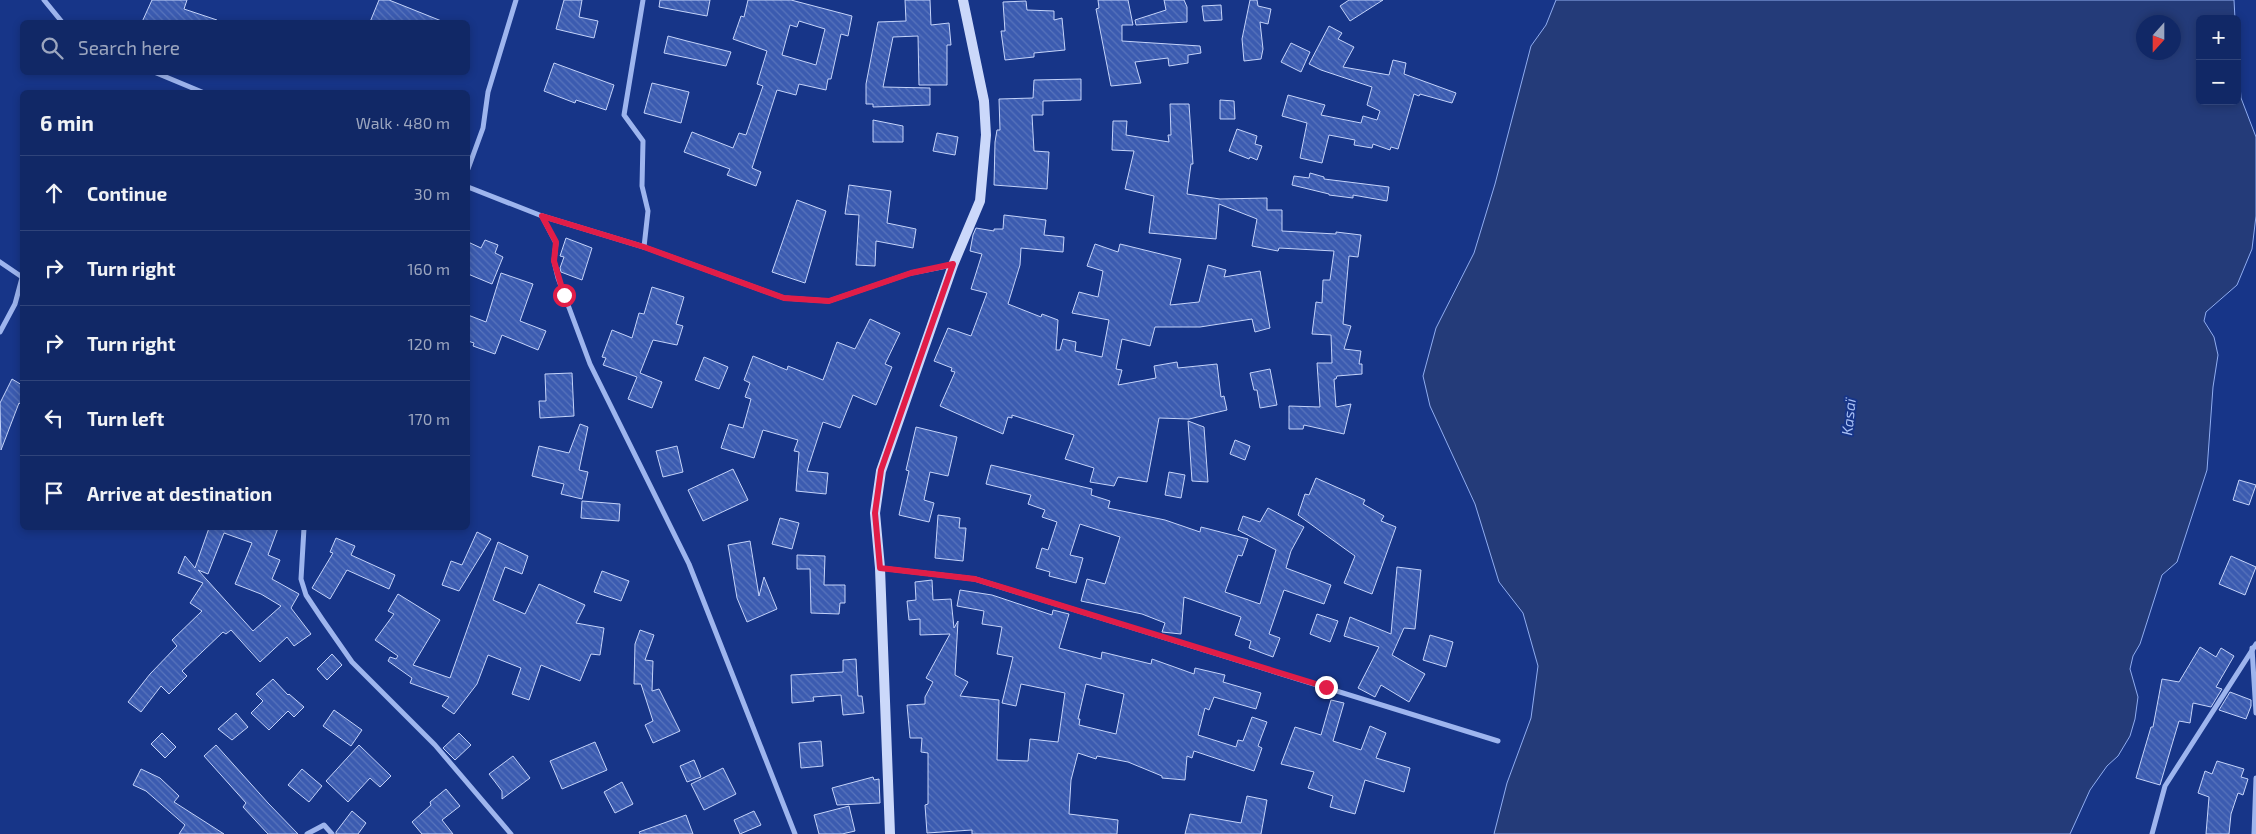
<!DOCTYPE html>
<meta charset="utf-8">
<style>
body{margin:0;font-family:"Exo 2",sans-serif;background:#1e346f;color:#f1f3f6}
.controls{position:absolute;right:15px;top:15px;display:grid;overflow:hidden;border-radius:8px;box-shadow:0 2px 8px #0003}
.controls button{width:45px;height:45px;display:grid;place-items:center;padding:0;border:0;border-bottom:1px solid #30447a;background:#112866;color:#f1f3f6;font:25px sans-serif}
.compass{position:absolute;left:2136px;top:15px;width:45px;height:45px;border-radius:50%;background:#112866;box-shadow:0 2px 8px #0003;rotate:201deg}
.stop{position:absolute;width:15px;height:15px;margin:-11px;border:4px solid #e11d48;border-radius:50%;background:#fff}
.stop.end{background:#e11d48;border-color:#fff;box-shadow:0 1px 5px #0008}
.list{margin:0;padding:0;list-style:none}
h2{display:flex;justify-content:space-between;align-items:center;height:65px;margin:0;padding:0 20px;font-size:21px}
h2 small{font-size:16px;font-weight:400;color:#9ca6bf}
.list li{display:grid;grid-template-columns:32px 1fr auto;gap:15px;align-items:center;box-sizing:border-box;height:75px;padding:0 20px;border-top:1px solid #30447a}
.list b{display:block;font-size:19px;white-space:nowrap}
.list em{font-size:16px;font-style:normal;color:#9ca6bf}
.icon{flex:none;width:28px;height:28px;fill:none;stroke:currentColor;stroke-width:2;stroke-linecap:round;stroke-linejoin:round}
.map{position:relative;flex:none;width:2256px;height:834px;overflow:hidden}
.search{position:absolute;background:#112866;box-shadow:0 2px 8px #0003;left:20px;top:20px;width:450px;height:55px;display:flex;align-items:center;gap:12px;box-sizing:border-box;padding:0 18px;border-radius:8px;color:#9ca6bf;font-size:19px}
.panel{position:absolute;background:#112866;box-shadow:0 2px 8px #0003;left:20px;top:90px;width:450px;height:440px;border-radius:8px}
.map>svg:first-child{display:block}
.water{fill:#243b79;stroke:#90adf1;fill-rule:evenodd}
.building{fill:url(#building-back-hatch);stroke:#c4d3fa;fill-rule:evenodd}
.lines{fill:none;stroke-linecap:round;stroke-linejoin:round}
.street{stroke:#9eb5ee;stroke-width:5}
.secondary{stroke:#cbd8fa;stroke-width:10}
.route{stroke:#e11d48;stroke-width:6}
.labels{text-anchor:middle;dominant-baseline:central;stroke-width:4;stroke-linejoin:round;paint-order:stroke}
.water-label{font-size:15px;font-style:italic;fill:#a9c0f5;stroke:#173588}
</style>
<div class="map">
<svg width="2256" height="834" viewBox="0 0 2256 834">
<defs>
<pattern id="building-back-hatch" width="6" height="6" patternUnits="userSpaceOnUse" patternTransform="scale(1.25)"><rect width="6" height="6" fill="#3b5bb0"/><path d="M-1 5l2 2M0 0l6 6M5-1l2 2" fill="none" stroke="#5874bc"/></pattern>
</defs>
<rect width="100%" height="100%" fill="#173588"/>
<!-- water -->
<path class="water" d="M1556,0H2234L2235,19H2200V101H2237V48L2241,98L2256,137V216L2252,249L2237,285L2206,312L2204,321L2214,337L2218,355L2213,387L2207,470L2177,562L2162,575L2140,644L2133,656L2130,669L2138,697L2135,719L2130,736L2118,756L2107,766L2090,790L2070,834H1494L1507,783L1531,718L1538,666L1523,613L1499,582L1475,504L1430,406L1423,376L1436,328L1474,253L1495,184L1531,46L1546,25ZM2144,22H2174V52H2144Z"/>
<!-- building -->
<g class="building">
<polygon points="152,0 187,0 184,9 217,20 216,22 142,22"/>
<polygon points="379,0 389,0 444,22 370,22"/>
<polygon points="564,0 582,0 579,17 598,21 594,38 556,29"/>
<polygon points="660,0 710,0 707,16 659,7"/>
<path d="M748,0H791L852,16L848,36L841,34L831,79H828L826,90L799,84L796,95L777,90L752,168L761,172L756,186L727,175L730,169L684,152L692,132L733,148L739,133L746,135L763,86L757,84L767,51L733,39L741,16L744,17ZM799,21L825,29L816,65L782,55L790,25L797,27Z"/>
<polygon points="905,0 930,0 931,25 949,23 951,45 947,45 947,85 919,85 918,36 893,37 883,87 930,88 930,105 873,107 873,104 866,104 866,84 878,22 906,21"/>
<polygon points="1098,0 1128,0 1133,25 1122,25 1122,41 1200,46 1201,53 1188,55 1188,63 1169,66 1168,58 1135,62 1141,83 1111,86 1096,9 1099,8"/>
<polygon points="1164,0 1184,0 1187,7 1187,22 1136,25 1135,20 1166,10"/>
<polygon points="1250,0 1257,0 1258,6 1271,9 1268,24 1260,22 1263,49 1261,59 1244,61 1242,39"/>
<polygon points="1349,0 1383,0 1350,21 1340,6"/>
<polygon points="1026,1 1027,10 1054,11 1054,20 1062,18 1065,50 1034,53 1034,57 1005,60 1001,31 1005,31 1003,2"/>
<polygon points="1221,5 1222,20 1204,21 1202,6"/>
<polygon points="1329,26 1342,33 1338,39 1354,47 1343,67 1389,75 1393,60 1406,63 1404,74 1456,93 1452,103 1420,94 1419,96 1414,94 1398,149 1391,147 1390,150 1373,144 1372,148 1354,145 1355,140 1329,135 1322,163 1300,158 1307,123 1282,116 1288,95 1325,105 1321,115 1361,123 1363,116 1377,120 1380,111 1367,105 1372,87 1321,70 1309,64"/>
<polygon points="668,36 687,41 731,52 726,66 664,53"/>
<polygon points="1291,43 1310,52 1301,72 1281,62"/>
<polygon points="554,63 614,85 606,110 576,100 575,103 544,91"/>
<polygon points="1081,79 1081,100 1043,101 1043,115 1032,115 1034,151 1049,152 1047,189 994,185 995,142 997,130 1000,130 999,99 1033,98 1034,80"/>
<polygon points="652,83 689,92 681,123 644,113"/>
<polygon points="1220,100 1234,101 1235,119 1220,119"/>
<polygon points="1170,104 1189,104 1193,164 1191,164 1187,194 1220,199 1267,198 1267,210 1282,210 1282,231 1336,234 1336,232 1361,235 1358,257 1349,256 1343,324 1351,326 1344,349 1361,351 1359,364 1362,364 1362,374 1337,376 1336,379 1334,379 1336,407 1351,404 1344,434 1304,425 1303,429 1289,429 1289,406 1320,407 1317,363 1332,363 1331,335 1312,334 1316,302 1322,303 1323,280 1330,280 1334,251 1279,248 1278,251 1252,246 1257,219 1219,204 1216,239 1149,233 1154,196 1125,189 1134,151 1112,150 1113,121 1127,121 1126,135 1169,142 1168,135 1171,135"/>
<polygon points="873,120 903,126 903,142 873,142"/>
<polygon points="1237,129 1257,136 1255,144 1262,146 1257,160 1250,157 1249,159 1229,151"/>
<polygon points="937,133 958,137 955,155 933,151"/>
<polygon points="1310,173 1324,177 1324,179 1389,187 1387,201 1353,195 1353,198 1329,195 1329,194 1292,185 1294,176 1309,178"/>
<polygon points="849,185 891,191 887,223 916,229 913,248 876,241 875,266 856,265 859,215 845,214"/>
<polygon points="797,200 826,211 805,283 772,272"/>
<polygon points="1004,215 1046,220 1044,235 1064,237 1063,252 1021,248 1020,265 1008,304 1041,317 1042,314 1058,320 1056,350 1060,350 1063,339 1076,342 1075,351 1102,357 1109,320 1072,313 1079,292 1098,297 1103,271 1087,266 1095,244 1118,252 1120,244 1181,259 1170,305 1199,302 1208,265 1226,270 1224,277 1260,271 1270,328 1255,332 1252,319 1200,327 1155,327 1150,346 1122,339 1116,369 1122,370 1118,385 1156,378 1154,366 1177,362 1178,368 1217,364 1221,397 1224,396 1227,410 1189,419 1159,418 1147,482 1118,477 1114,486 1090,482 1094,468 1065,459 1074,435 1012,415 1012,418 1008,417 1003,434 940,406 955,372 951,371 952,368 934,361 948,328 971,336 987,293 971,289 982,254 970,251 973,235 976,228 994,231 994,229 1003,229"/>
<polygon points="566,238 592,248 582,280 561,272 560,268 564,257 560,256"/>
<polygon points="485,240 498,245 495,253 503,257 492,284 468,274 468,242 481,248"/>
<polygon points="501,273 533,284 520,321 546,331 538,350 502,335 495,354 473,346 474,343 468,341 468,315 486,322"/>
<polygon points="652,287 684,297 676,324 683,326 677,345 653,340 640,373 662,382 652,408 628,399 637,377 603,365 606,358 602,357 612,330 632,338 639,313 644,314"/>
<polygon points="870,319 900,333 885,364 892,367 876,405 853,395 840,428 823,422 807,471 828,473 826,494 796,491 799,452 794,451 798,440 763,430 754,458 721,448 729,424 743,428 751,399 745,397 750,383 744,380 753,356 787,370 788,366 823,380 837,342 855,349"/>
<polygon points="704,357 728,367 719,389 695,380"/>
<polygon points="1270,369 1277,405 1260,408 1257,390 1254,390 1250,373"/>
<polygon points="572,373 574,416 540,418 539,401 546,401 545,374"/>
<polygon points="12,379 22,385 22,405 19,403 1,450 0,403"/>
<polygon points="1188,421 1204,427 1208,482 1192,481"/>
<polygon points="580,424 588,427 579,470 588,472 582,499 561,494 564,484 532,476 539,446 569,453"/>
<polygon points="916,427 957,437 948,476 930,472 924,500 934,503 929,522 899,515 909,471 906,470"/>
<polygon points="1235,440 1250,446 1245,460 1230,454"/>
<polygon points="677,446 683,472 663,477 656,451"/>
<polygon points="991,465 1092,489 1091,495 1110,501 1108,508 1165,520 1200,532 1201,527 1248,539 1242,556 1238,555 1225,592 1260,604 1276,550 1238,530 1243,516 1260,522 1268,508 1304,527 1291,551 1286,568 1331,585 1324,604 1284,590 1269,634 1280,638 1273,657 1249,648 1251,641 1235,635 1241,617 1184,597 1181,634 1162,632 1165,623 1142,614 1081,601 1087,579 1105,584 1120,537 1080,524 1070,555 1083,558 1076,583 1049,576 1050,572 1036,568 1042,548 1048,550 1057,522 1042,517 1045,510 1028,504 1031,495 986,484"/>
<polygon points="733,469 748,500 703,521 688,490"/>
<polygon points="1169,472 1185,475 1181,498 1165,495"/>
<polygon points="1316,478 1365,500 1363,504 1384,516 1381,521 1396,527 1372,594 1344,583 1355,556 1298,515 1305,494 1309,495"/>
<polygon points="2239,480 2256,485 2249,505 2233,500"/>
<polygon points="582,501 620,504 619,521 581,518"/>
<polygon points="938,515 960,518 959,528 966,528 963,561 935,558"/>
<polygon points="780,518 799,523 792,549 772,544"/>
<path d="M209,528H278L268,555L280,560L272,579L299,594L291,608L311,634L294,646L287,637L260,662L231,630L226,634L223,632L182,671L187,676L169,694L161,686L141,712L128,702L150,674L177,646L172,640L202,611L190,603L203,583L178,573L185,556L195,568ZM224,533L252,543L235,584L261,594L281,606L253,631L198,570L208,574Z"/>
<polygon points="477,532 491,539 459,591 442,585 451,561 462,565"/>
<polygon points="336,538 355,546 351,555 395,575 389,589 347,570 330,599 312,588 333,553 330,552"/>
<polygon points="750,541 759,596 764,577 777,609 747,622 737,598 728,545"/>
<polygon points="498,542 528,556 522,574 505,567 493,600 525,614 539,584 585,605 576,623 604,628 600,655 591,654 580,681 541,665 529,700 512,694 521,668 488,655 477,684 454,714 442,706 449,697 410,683 412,678 388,661 390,657 396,659 398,656 375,640 394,614 388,611 398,594 440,620 413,665 450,678"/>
<polygon points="797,555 825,556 824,585 845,585 845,603 840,603 839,614 811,613 810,569 797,569"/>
<polygon points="2231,556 2256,567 2245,595 2219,584"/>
<polygon points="1397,567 1421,570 1415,629 1404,628 1392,655 1425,674 1409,702 1381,685 1375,697 1358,688 1379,647 1344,636 1350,617 1391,634"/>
<polygon points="602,571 629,581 621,601 594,592"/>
<path d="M932,580L933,600L951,599L954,628L958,621L955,675L968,682L960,696L999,700L997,760L1028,761L1030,739L1058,742L1065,693L1021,684L1016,706L1002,703L1013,657L997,654L1002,627L982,624L984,611L957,606L960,590L992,595L1052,615L1053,610L1069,614L1059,648L1101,659L1102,652L1151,664L1152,659L1194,674L1195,668L1225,675L1223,682L1261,693L1256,709L1214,697L1209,710L1205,708L1198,735L1236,747L1238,740L1243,741L1252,717L1267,722L1258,746L1262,748L1254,771L1194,751L1192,758L1187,756L1185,780L1162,778V776L1128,762L1097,756L1096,759L1078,753L1071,780L1069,814L1118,820L1117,834H972V830L927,833L925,805L928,804V753L921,752L922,738H910L907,705L925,704V697L933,682L926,678L950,634L920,635V619L909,620L907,601L916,600L915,582ZM1086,684L1124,694L1116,734L1079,725L1080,719H1078Z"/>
<polygon points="1317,614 1338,621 1330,642 1310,634"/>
<polygon points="640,630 654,635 645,660 653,661 652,691 659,689 680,731 653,743 645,725 653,721 641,684 634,684 635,644"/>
<polygon points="1430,635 1453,642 1446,667 1423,660"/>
<polygon points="2200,647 2216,657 2221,648 2234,656 2216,687 2222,689 2211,707 2193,703 2190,723 2179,721 2160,785 2136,778 2151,727 2153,727 2162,679 2179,682"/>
<polygon points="332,654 342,665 327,680 317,669"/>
<polygon points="856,659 858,696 862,696 864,713 843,715 841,695 813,697 814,701 792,703 791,675 843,672 843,660"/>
<polygon points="273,679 288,695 289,694 304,707 294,717 288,711 269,730 251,713 263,701 256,694"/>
<polygon points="2230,692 2251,700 2251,706 2246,719 2219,710"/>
<polygon points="1331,700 1344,703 1333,741 1361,750 1370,726 1386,733 1376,758 1410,768 1404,792 1365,780 1355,814 1330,807 1333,796 1308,788 1314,772 1281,764 1295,727 1321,735"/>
<polygon points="334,710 362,730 351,746 323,726"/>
<polygon points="236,713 248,727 232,740 218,729"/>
<polygon points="162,733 176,747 165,758 151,744"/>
<polygon points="459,733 471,745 455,760 443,748"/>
<polygon points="821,741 823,766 801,768 799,743"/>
<polygon points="595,742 607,770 562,789 550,761"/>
<polygon points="216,745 268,803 298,834 268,834 243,807 246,803 204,756"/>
<polygon points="359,745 391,776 380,787 370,778 348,802 326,781"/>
<polygon points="513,756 530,778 502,799 502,791 489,774"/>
<polygon points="694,760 701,777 687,782 680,766"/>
<polygon points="2217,761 2244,769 2241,777 2248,779 2243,795 2238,793 2231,814 2229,834 2206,834 2209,797 2198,793 2205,771 2212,774"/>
<polygon points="723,768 736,794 704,810 691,784"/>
<polygon points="141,769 160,778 179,796 174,802 224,834 179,834 185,825 146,791 133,785"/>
<polygon points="302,769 322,786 309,802 288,785"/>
<polygon points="873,777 874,780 879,779 880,803 837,805 832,788"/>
<polygon points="622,782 633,804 615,813 604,792"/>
<polygon points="446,789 460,806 442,820 453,834 422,834 412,822 431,805 430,802"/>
<polygon points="1247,796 1267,800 1261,834 1185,834 1190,814 1241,823"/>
<polygon points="849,806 855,831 842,834 819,834 814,815"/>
<polygon points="352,811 366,823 358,834 336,834 336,832"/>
<polygon points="754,811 761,825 740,834 734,820"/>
<polygon points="686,815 693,834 640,834 639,832"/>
</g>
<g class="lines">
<!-- street -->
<g class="street">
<polyline points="44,0 62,22"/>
<polyline points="643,0 624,115 643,141 642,186 648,211 644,247"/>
<polyline points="154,72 202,92"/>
<polyline points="468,169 483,128 488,92 516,0"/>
<polyline points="468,187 542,216 644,247 784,298 829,301 911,273 952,265"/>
<polyline points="542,216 556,243 554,261 558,278 590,364 689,564 795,834"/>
<polyline points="0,262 22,277"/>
<polyline points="0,332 15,304 22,278"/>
<polyline points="304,528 301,579 306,595 322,619 352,662 435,745 511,834"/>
<polyline points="880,568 975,579 1498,741"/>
<polyline points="2252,648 2256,713"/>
<polyline points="307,834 324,825 332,834"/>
<polyline points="2152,834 2165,786 2256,644"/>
<polyline points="2254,834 2256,778"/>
</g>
<!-- secondary -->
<polyline class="secondary" points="890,834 880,568 875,513 881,471 953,265 980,201 986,135 984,101 963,0"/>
</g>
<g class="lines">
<!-- route -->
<polyline class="route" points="564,295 554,261 556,242 542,216 644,247 784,298 829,301 911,273 953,264 881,470 875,513 880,568 975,579 1326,687"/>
</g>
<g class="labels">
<!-- water labels -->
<g class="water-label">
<text transform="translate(1848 417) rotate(-84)">Kasaï</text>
</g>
</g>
</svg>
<div class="controls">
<button>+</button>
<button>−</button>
</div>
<svg class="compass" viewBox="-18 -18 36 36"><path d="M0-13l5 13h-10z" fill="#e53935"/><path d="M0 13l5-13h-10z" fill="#9ca6bf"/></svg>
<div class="stop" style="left:564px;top:295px"></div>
<div class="stop end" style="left:1326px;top:687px"></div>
<div class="search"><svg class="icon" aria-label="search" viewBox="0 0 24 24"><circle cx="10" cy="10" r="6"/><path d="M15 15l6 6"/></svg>Search here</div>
<section class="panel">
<h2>6 min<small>Walk · 480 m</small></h2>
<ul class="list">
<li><svg class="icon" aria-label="ahead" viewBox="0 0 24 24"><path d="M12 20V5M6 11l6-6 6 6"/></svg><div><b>Continue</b></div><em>30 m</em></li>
<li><svg class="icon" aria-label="right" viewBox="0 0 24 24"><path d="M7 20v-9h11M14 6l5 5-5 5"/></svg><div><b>Turn right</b></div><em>160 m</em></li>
<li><svg class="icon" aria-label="right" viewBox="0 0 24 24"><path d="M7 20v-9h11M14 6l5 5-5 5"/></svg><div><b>Turn right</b></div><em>120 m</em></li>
<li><svg class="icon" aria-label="left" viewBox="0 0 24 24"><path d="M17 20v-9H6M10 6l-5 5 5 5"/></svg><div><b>Turn left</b></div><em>170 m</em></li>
<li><svg class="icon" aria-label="arrive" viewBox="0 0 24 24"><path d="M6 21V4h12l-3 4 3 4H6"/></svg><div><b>Arrive at destination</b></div></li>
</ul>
</section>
</div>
